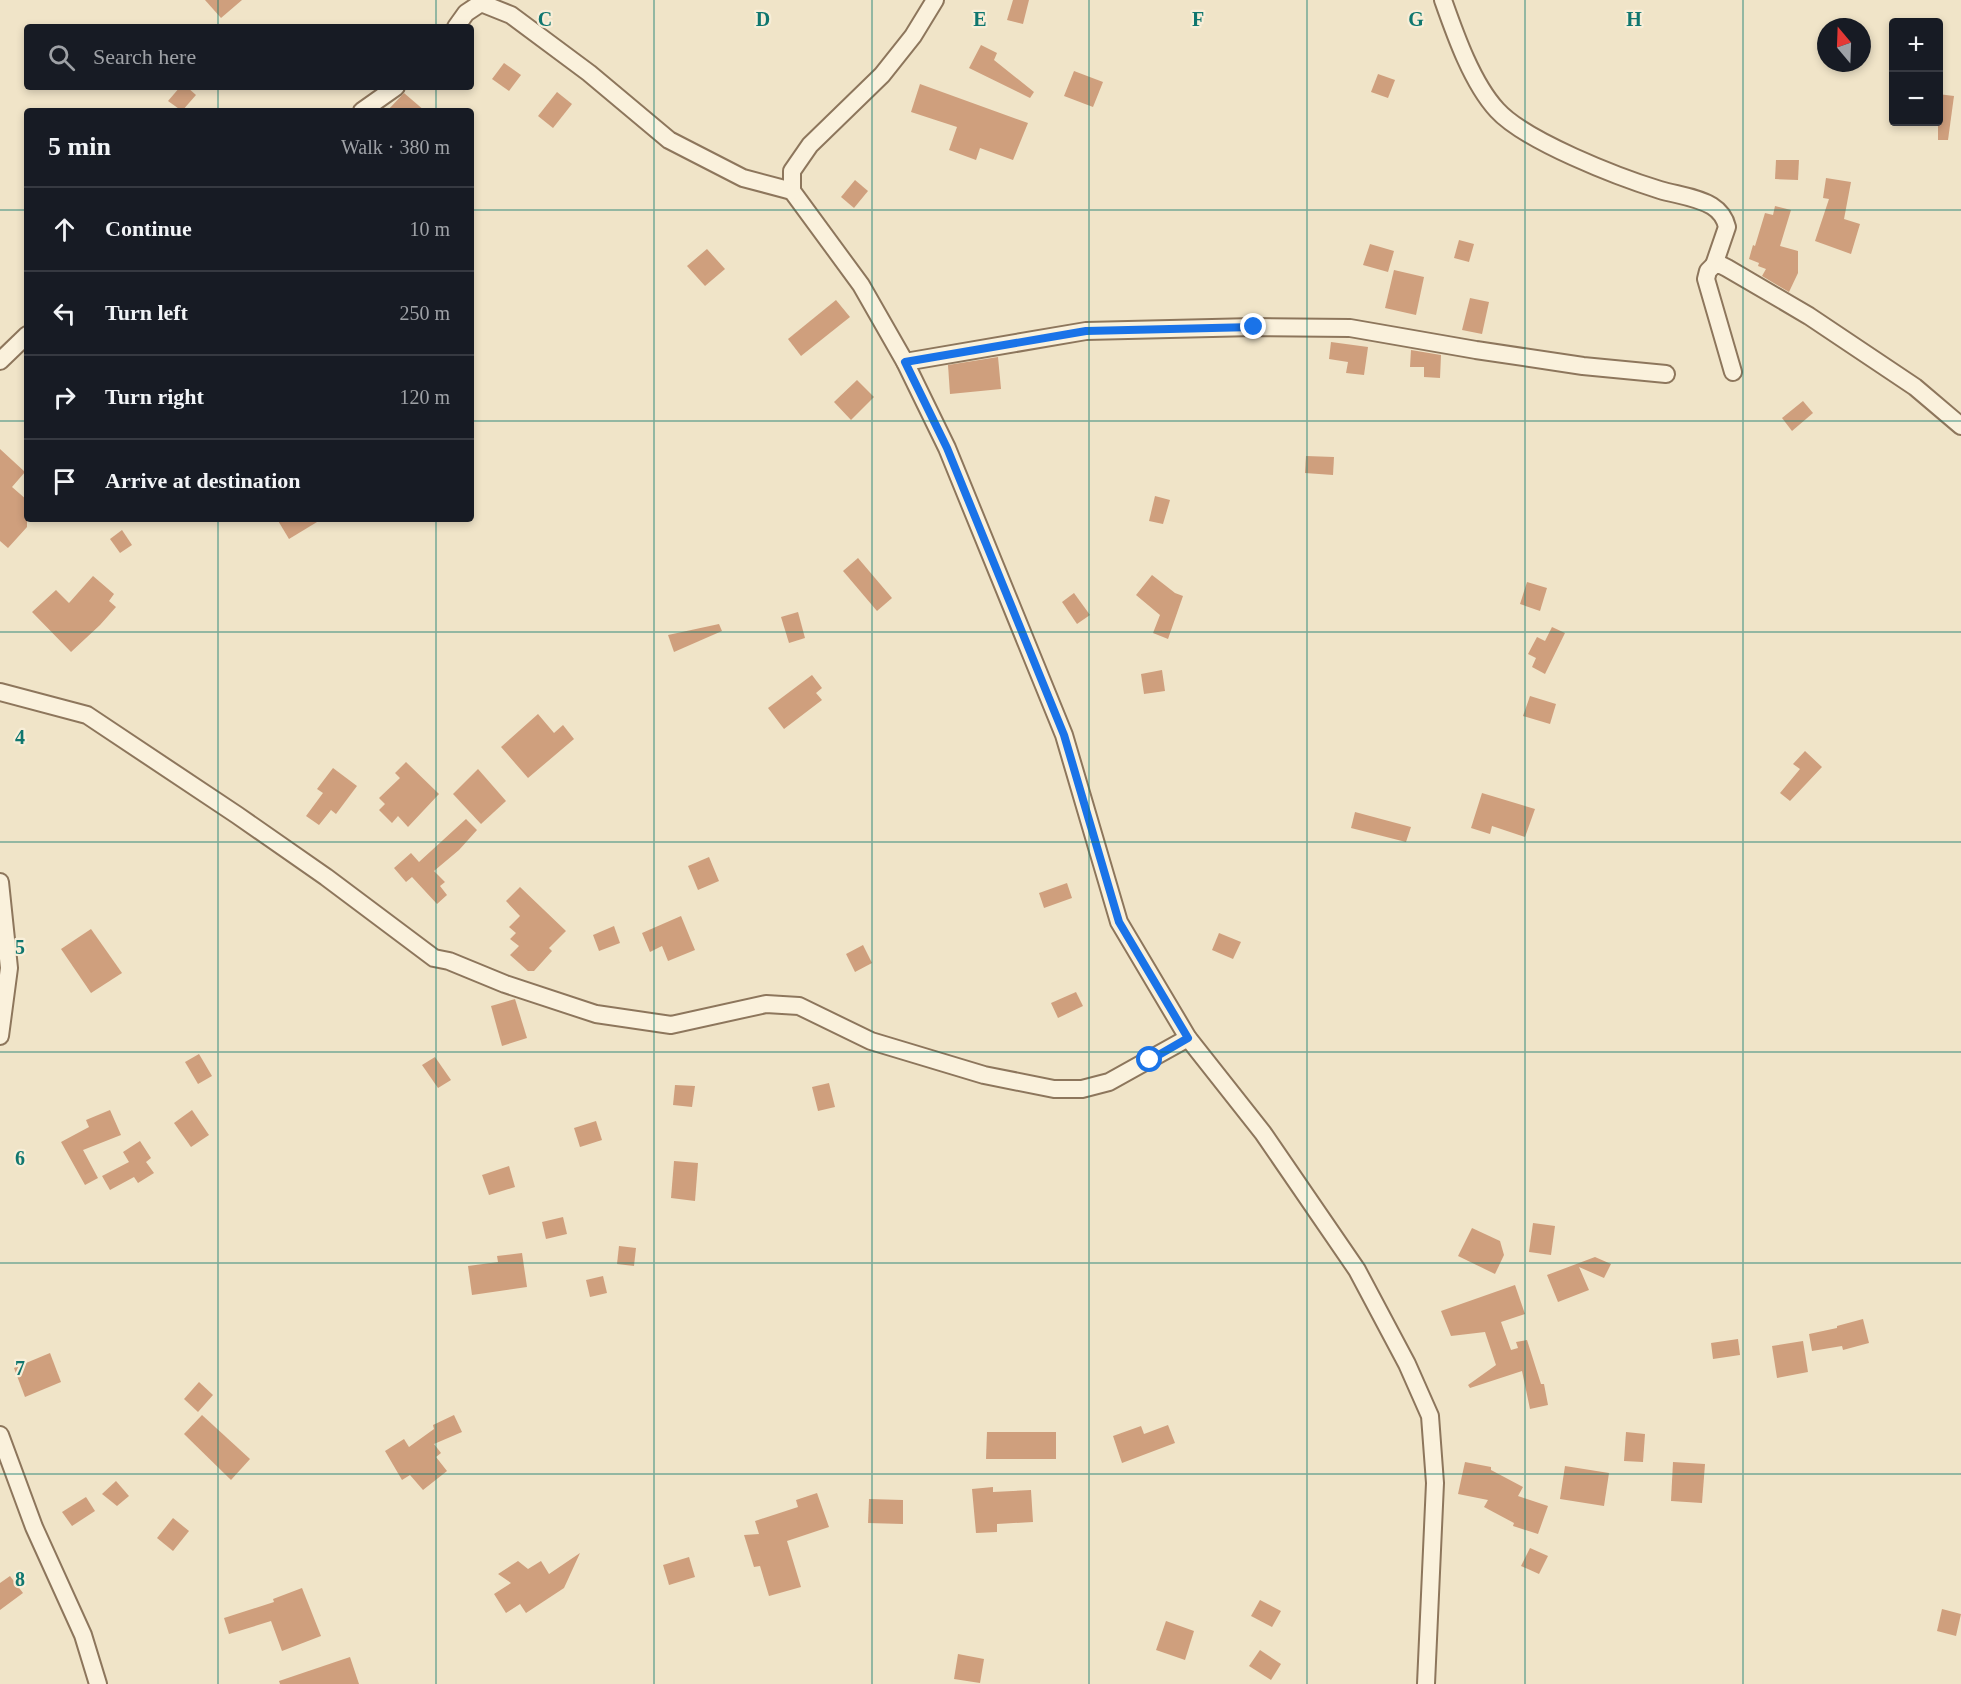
<!DOCTYPE html>
<meta charset="utf-8">
<style>
body{margin:0;font-family:Georgia,serif;background:#242831;color:#f1f3f6}
.controls{position:absolute;right:18px;top:18px;display:grid;overflow:hidden;border-radius:6px;box-shadow:0 3px 9px #0003}
.controls button{width:54px;height:54px;display:grid;place-items:center;padding:0;border:0;border-bottom:2px solid #363941;background:#171b24;color:#f1f3f6;font:30px sans-serif}
.compass{position:absolute;left:1817px;top:18px;width:54px;height:54px;border-radius:50%;background:#171b24;box-shadow:0 3px 9px #0003;rotate:341deg}
.stop{position:absolute;width:18px;height:18px;margin:-14px;border:4px solid #1a73e8;border-radius:50%;background:#fff}
.stop.end{background:#1a73e8;border-color:#fff;box-shadow:0 2px 6px #0008}
.list{margin:0;padding:0;list-style:none}
h2{display:flex;justify-content:space-between;align-items:center;height:78px;margin:0;padding:0 24px;font-size:26px}
h2 small{font-size:20px;font-weight:400;color:#9ea1a6}
.list li{display:grid;grid-template-columns:39px 1fr auto;gap:18px;align-items:center;box-sizing:border-box;height:84px;padding:0 24px;border-top:2px solid #363941}
.list b{display:block;font-size:22px;white-space:nowrap}
.list em{font-size:20px;font-style:normal;color:#9ea1a6}
.icon{flex:none;width:33px;height:33px;fill:none;stroke:currentColor;stroke-width:2;stroke-linecap:round;stroke-linejoin:round}
.map{position:relative;flex:none;width:1961px;height:1684px;overflow:hidden}
.search{position:absolute;background:#171b24;box-shadow:0 3px 9px #0003;left:24px;top:24px;width:450px;height:66px;display:flex;align-items:center;gap:15px;box-sizing:border-box;padding:0 21px;border-radius:6px;color:#9ea1a6;font-size:22px}
.panel{position:absolute;background:#171b24;box-shadow:0 3px 9px #0003;left:24px;top:108px;width:450px;height:414px;border-radius:6px}
.map>svg:first-child{display:block}
.building{fill:#cf9f7d}
.lines{fill:none;stroke-linecap:round;stroke-linejoin:round}
.minor-casing{stroke:#8d765c;stroke-width:20}
.minor{stroke:#faf1dc;stroke-width:16}
.route{stroke:#1a73e8;stroke-width:8}
.grid{fill:none;stroke:#0f766e;stroke-width:1.5;stroke-opacity:0.55}
.grid-label{font-size:20px;text-anchor:middle;font-weight:bold;fill:#0f766e;stroke:#f7eed8;stroke-width:4.5;stroke-linejoin:round;paint-order:stroke}
</style>
<div class="map">
<svg width="1961" height="1684" viewBox="0 0 1961 1684">
<rect width="100%" height="100%" fill="#f0e4c8"/>
<!-- building -->
<g class="building">
<polygon points="205,0 242,0 221,18"/>
<polygon points="1013,0 1029,0 1023,24 1007,20"/>
<polygon points="981,45 997,53 994,60 1034,92 1030,98 969,68"/>
<polygon points="504,63 521,75 509,91 492,79"/>
<polygon points="1074,71 1103,82 1093,107 1064,96"/>
<polygon points="1378,74 1395,80 1388,98 1371,92"/>
<polygon points="920,84 1028,123 1013,160 980,148 976,160 949,150 957,127 911,112"/>
<polygon points="180,87 187,87 196,95 182,111 168,101"/>
<polygon points="557,92 572,104 553,128 538,116"/>
<polygon points="404,93 425,111 387,111"/>
<polygon points="1938,94 1954,96 1948,140 1938,140"/>
<polygon points="1776,160 1799,160 1798,180 1775,179"/>
<polygon points="1826,178 1851,182 1844,219 1860,224 1851,254 1815,241 1829,199 1823,198"/>
<polygon points="855,180 868,191 854,208 841,197"/>
<polygon points="1775,206 1791,210 1780,246 1798,251 1798,273 1789,292 1762,276 1766,269 1758,266 1759,263 1749,259 1753,245 1755,246 1765,213 1773,215"/>
<polygon points="1459,240 1474,244 1469,262 1454,258"/>
<polygon points="1370,244 1394,251 1388,272 1363,265"/>
<polygon points="707,249 725,269 705,286 687,266"/>
<polygon points="1394,270 1424,277 1416,315 1385,308"/>
<polygon points="1470,298 1489,302 1482,334 1462,330"/>
<polygon points="836,300 850,317 801,356 788,339"/>
<polygon points="1331,342 1368,347 1364,375 1346,373 1348,362 1329,359"/>
<polygon points="1411,350 1441,355 1440,378 1424,377 1424,367 1410,367"/>
<polygon points="998,357 1001,389 950,394 948,365"/>
<polygon points="857,380 874,397 851,420 834,402"/>
<polygon points="1803,401 1813,413 1792,431 1782,418"/>
<polygon points="0,449 25,472 12,487 27,500 27,527 8,548 0,541"/>
<polygon points="1306,456 1334,457 1333,475 1305,473"/>
<polygon points="1155,496 1170,500 1163,524 1149,521"/>
<polygon points="277,519 322,519 289,539"/>
<polygon points="122,530 132,545 120,553 110,539"/>
<polygon points="858,558 892,598 877,611 843,571"/>
<polygon points="1152,575 1175,593 1183,596 1168,639 1153,633 1160,615 1136,595"/>
<polygon points="93,576 114,594 109,601 116,607 100,625 71,652 32,612 56,590 69,603"/>
<polygon points="1527,582 1547,588 1540,611 1520,604"/>
<polygon points="1074,593 1090,615 1077,624 1062,602"/>
<polygon points="798,612 805,638 789,643 781,617"/>
<polygon points="719,624 722,631 674,652 668,635"/>
<polygon points="1552,627 1565,633 1545,674 1532,667 1536,658 1528,654 1537,637 1545,641"/>
<polygon points="1162,670 1165,691 1144,694 1141,674"/>
<polygon points="812,675 822,688 816,693 822,700 784,729 768,708"/>
<polygon points="1530,696 1556,704 1550,724 1523,716"/>
<polygon points="538,714 554,733 563,725 574,739 528,778 501,747"/>
<polygon points="1805,751 1822,767 1790,801 1780,793 1800,769 1793,764"/>
<polygon points="406,762 439,794 408,827 398,816 392,823 379,810 385,804 379,798 400,778 395,773"/>
<polygon points="333,768 357,786 336,814 331,810 319,825 306,816 323,793 317,789"/>
<polygon points="478,769 506,801 481,824 453,794"/>
<polygon points="1482,793 1535,809 1525,837 1492,826 1490,834 1471,828"/>
<polygon points="1355,812 1411,827 1406,842 1351,828"/>
<polygon points="466,819 477,830 459,850 434,871 445,882 440,886 447,895 437,904 412,877 406,882 394,868 411,853 419,862"/>
<polygon points="709,857 719,881 698,890 688,866"/>
<polygon points="1067,883 1072,898 1044,908 1039,893"/>
<polygon points="520,887 566,931 549,948 552,951 534,971 528,971 510,955 519,946 510,939 516,933 509,927 520,916 506,901"/>
<polygon points="681,916 695,950 668,961 662,946 650,952 642,933"/>
<polygon points="614,926 620,943 599,951 593,935"/>
<polygon points="91,929 122,973 91,993 61,949"/>
<polygon points="1219,933 1241,942 1233,959 1212,950"/>
<polygon points="863,945 872,963 855,972 846,954"/>
<polygon points="1076,992 1083,1006 1058,1018 1051,1003"/>
<polygon points="515,999 527,1038 502,1046 491,1006"/>
<polygon points="199,1054 212,1076 198,1084 185,1062"/>
<polygon points="435,1057 451,1080 438,1088 422,1065"/>
<polygon points="829,1083 835,1107 818,1111 812,1087"/>
<polygon points="675,1085 695,1086 692,1107 673,1105"/>
<polygon points="110,1110 121,1135 83,1150 98,1178 85,1185 61,1142 89,1127 86,1120"/>
<polygon points="192,1110 209,1135 191,1147 174,1123"/>
<polygon points="596,1121 602,1140 580,1147 574,1128"/>
<polygon points="140,1141 151,1158 146,1162 154,1173 138,1183 134,1177 110,1190 102,1176 129,1162 123,1152"/>
<polygon points="674,1161 698,1163 695,1201 671,1198"/>
<polygon points="509,1166 515,1187 489,1195 482,1175"/>
<polygon points="563,1217 567,1234 546,1239 542,1222"/>
<polygon points="1533,1223 1555,1226 1551,1255 1529,1252"/>
<polygon points="1472,1228 1500,1241 1504,1255 1495,1274 1458,1256"/>
<polygon points="619,1246 636,1248 634,1266 617,1264"/>
<polygon points="522,1253 527,1287 472,1295 468,1266 498,1262 497,1256"/>
<polygon points="1595,1257 1611,1264 1604,1278 1579,1267 1589,1290 1558,1302 1547,1275"/>
<polygon points="603,1276 607,1293 590,1297 586,1280"/>
<polygon points="1515,1285 1525,1314 1501,1322 1511,1350 1518,1348 1516,1342 1527,1340 1541,1384 1544,1384 1548,1405 1530,1409 1522,1371 1470,1388 1468,1385 1496,1365 1485,1332 1451,1336 1441,1311"/>
<polygon points="1863,1319 1869,1343 1843,1350 1842,1346 1812,1351 1809,1334 1837,1328 1837,1326"/>
<polygon points="1738,1339 1740,1355 1713,1359 1711,1343"/>
<polygon points="1803,1341 1808,1372 1777,1378 1772,1346"/>
<polygon points="50,1353 61,1382 25,1397 14,1368"/>
<polygon points="199,1382 213,1395 198,1412 184,1399"/>
<polygon points="202,1415 250,1459 231,1480 184,1434"/>
<polygon points="454,1415 462,1432 434,1444 441,1453 436,1457 447,1471 423,1490 410,1475 402,1480 385,1451 404,1439 409,1447 434,1429 433,1425"/>
<polygon points="1168,1425 1175,1443 1122,1463 1113,1436 1141,1426 1144,1434"/>
<polygon points="987,1432 1056,1432 1056,1459 986,1459"/>
<polygon points="1626,1432 1645,1434 1643,1462 1624,1461"/>
<polygon points="1465,1462 1491,1467 1491,1470 1523,1487 1518,1496 1548,1506 1538,1534 1513,1526 1514,1523 1484,1507 1488,1500 1458,1494"/>
<polygon points="1673,1462 1705,1464 1702,1503 1671,1501"/>
<polygon points="1565,1466 1609,1473 1604,1506 1560,1499"/>
<polygon points="116,1481 129,1496 117,1506 102,1494"/>
<polygon points="993,1487 993,1492 1031,1490 1033,1522 997,1524 997,1532 976,1533 972,1489"/>
<polygon points="817,1493 829,1527 787,1541 801,1587 769,1596 760,1566 754,1567 744,1535 759,1534 755,1521 798,1507 796,1500"/>
<polygon points="86,1497 95,1511 72,1526 62,1512"/>
<polygon points="869,1499 903,1500 903,1524 868,1523"/>
<polygon points="173,1518 189,1531 173,1551 157,1538"/>
<polygon points="1530,1548 1548,1556 1539,1574 1521,1566"/>
<polygon points="580,1553 564,1588 526,1613 520,1604 506,1613 494,1594 511,1583 498,1574 518,1561 528,1569 541,1561 549,1574"/>
<polygon points="689,1557 695,1577 669,1585 663,1565"/>
<polygon points="10,1576 23,1593 0,1610 0,1583"/>
<polygon points="302,1588 321,1636 282,1651 271,1621 229,1634 224,1618 274,1602 273,1599"/>
<polygon points="1260,1600 1281,1611 1272,1627 1251,1616"/>
<polygon points="1942,1609 1961,1614 1956,1636 1937,1631"/>
<polygon points="1166,1621 1194,1631 1185,1660 1156,1650"/>
<polygon points="1260,1650 1281,1664 1271,1680 1249,1666"/>
<polygon points="958,1654 984,1659 980,1683 954,1679"/>
<polygon points="350,1657 359,1684 280,1684 279,1681"/>
</g>
<g class="lines">
<defs>
<g id="minor">
<polyline points="935,0 913,36 882,75 810,145 792,171 792,191 861,285 905,362 947,448 1064,735 1119,922 1188,1038 1263,1133 1357,1270 1407,1364 1430,1416 1435,1483 1426,1684"/>
<path d="M1443,0C1455,34 1472,83 1497,110C1525,141 1618,177 1660,190C1677,195 1697,197 1712,206C1720,211 1725,218 1727,227L1714,265"/>
<polyline points="456,27 466,13 481,3 511,15 589,73 669,140 743,178 792,191"/>
<polyline points="362,111 396,87"/>
<polyline points="0,361 27,335"/>
<polyline points="905,362 1086,331 1254,327 1350,328 1476,350 1583,366 1666,374"/>
<polyline points="1733,372 1706,279 1708,271 1714,265 1721,265 1727,268 1809,316 1915,387 1961,426"/>
<polyline points="0,692 87,715 237,815 326,877 434,958 449,961 505,984 596,1014 671,1025 766,1004 799,1006 871,1041 984,1075 1054,1089 1082,1089 1109,1082 1188,1038"/>
<polyline points="0,882 9,968 0,1036"/>
<polyline points="0,1435 34,1527 83,1635 98,1684"/>
</g>
</defs>
<!-- minor casing -->
<use href="#minor" class="minor-casing"/>
<!-- minor -->
<use href="#minor" class="minor"/>
</g>
<g class="lines">
<!-- route -->
<polyline class="route" points="1150,1060 1188,1038 1119,922 1064,735 947,448 905,362 1086,331 1254,327"/>
</g>
<!-- grid -->
<path class="grid" d="M218,0V27M436,0V27M654,0V1684M872,0V1684M1089,0V1684M1307,0V1684M1525,0V1684M1743,0V1684M218,87V111M436,87V111M0,210H27M471,210H1961M0,421H27M471,421H1961M218,519V1684M436,519V1684M0,632H1961M0,842H1961M0,1052H1961M0,1263H1961M0,1474H1961"/>
<g class="grid-label">
<text x="545" y="26">C</text>
<text x="763" y="26">D</text>
<text x="980" y="26">E</text>
<text x="1198" y="26">F</text>
<text x="1416" y="26">G</text>
<text x="1634" y="26">H</text>
<text x="20" y="744">4</text>
<text x="20" y="954">5</text>
<text x="20" y="1165">6</text>
<text x="20" y="1375">7</text>
<text x="20" y="1586">8</text>
</g>
</svg>
<div class="controls">
<button>+</button>
<button>−</button>
</div>
<svg class="compass" viewBox="-18 -18 36 36"><path d="M0-13l5 13h-10z" fill="#e53935"/><path d="M0 13l5-13h-10z" fill="#9ea1a6"/></svg>
<div class="stop" style="left:1150px;top:1060px"></div>
<div class="stop end" style="left:1254px;top:327px"></div>
<div class="search"><svg class="icon" aria-label="search" viewBox="0 0 24 24"><circle cx="10" cy="10" r="6"/><path d="M15 15l6 6"/></svg>Search here</div>
<section class="panel">
<h2>5 min<small>Walk · 380 m</small></h2>
<ul class="list">
<li><svg class="icon" aria-label="ahead" viewBox="0 0 24 24"><path d="M12 20V5M6 11l6-6 6 6"/></svg><div><b>Continue</b></div><em>10 m</em></li>
<li><svg class="icon" aria-label="left" viewBox="0 0 24 24"><path d="M17 20v-9H6M10 6l-5 5 5 5"/></svg><div><b>Turn left</b></div><em>250 m</em></li>
<li><svg class="icon" aria-label="right" viewBox="0 0 24 24"><path d="M7 20v-9h11M14 6l5 5-5 5"/></svg><div><b>Turn right</b></div><em>120 m</em></li>
<li><svg class="icon" aria-label="arrive" viewBox="0 0 24 24"><path d="M6 21V4h12l-3 4 3 4H6"/></svg><div><b>Arrive at destination</b></div></li>
</ul>
</section>
</div>
